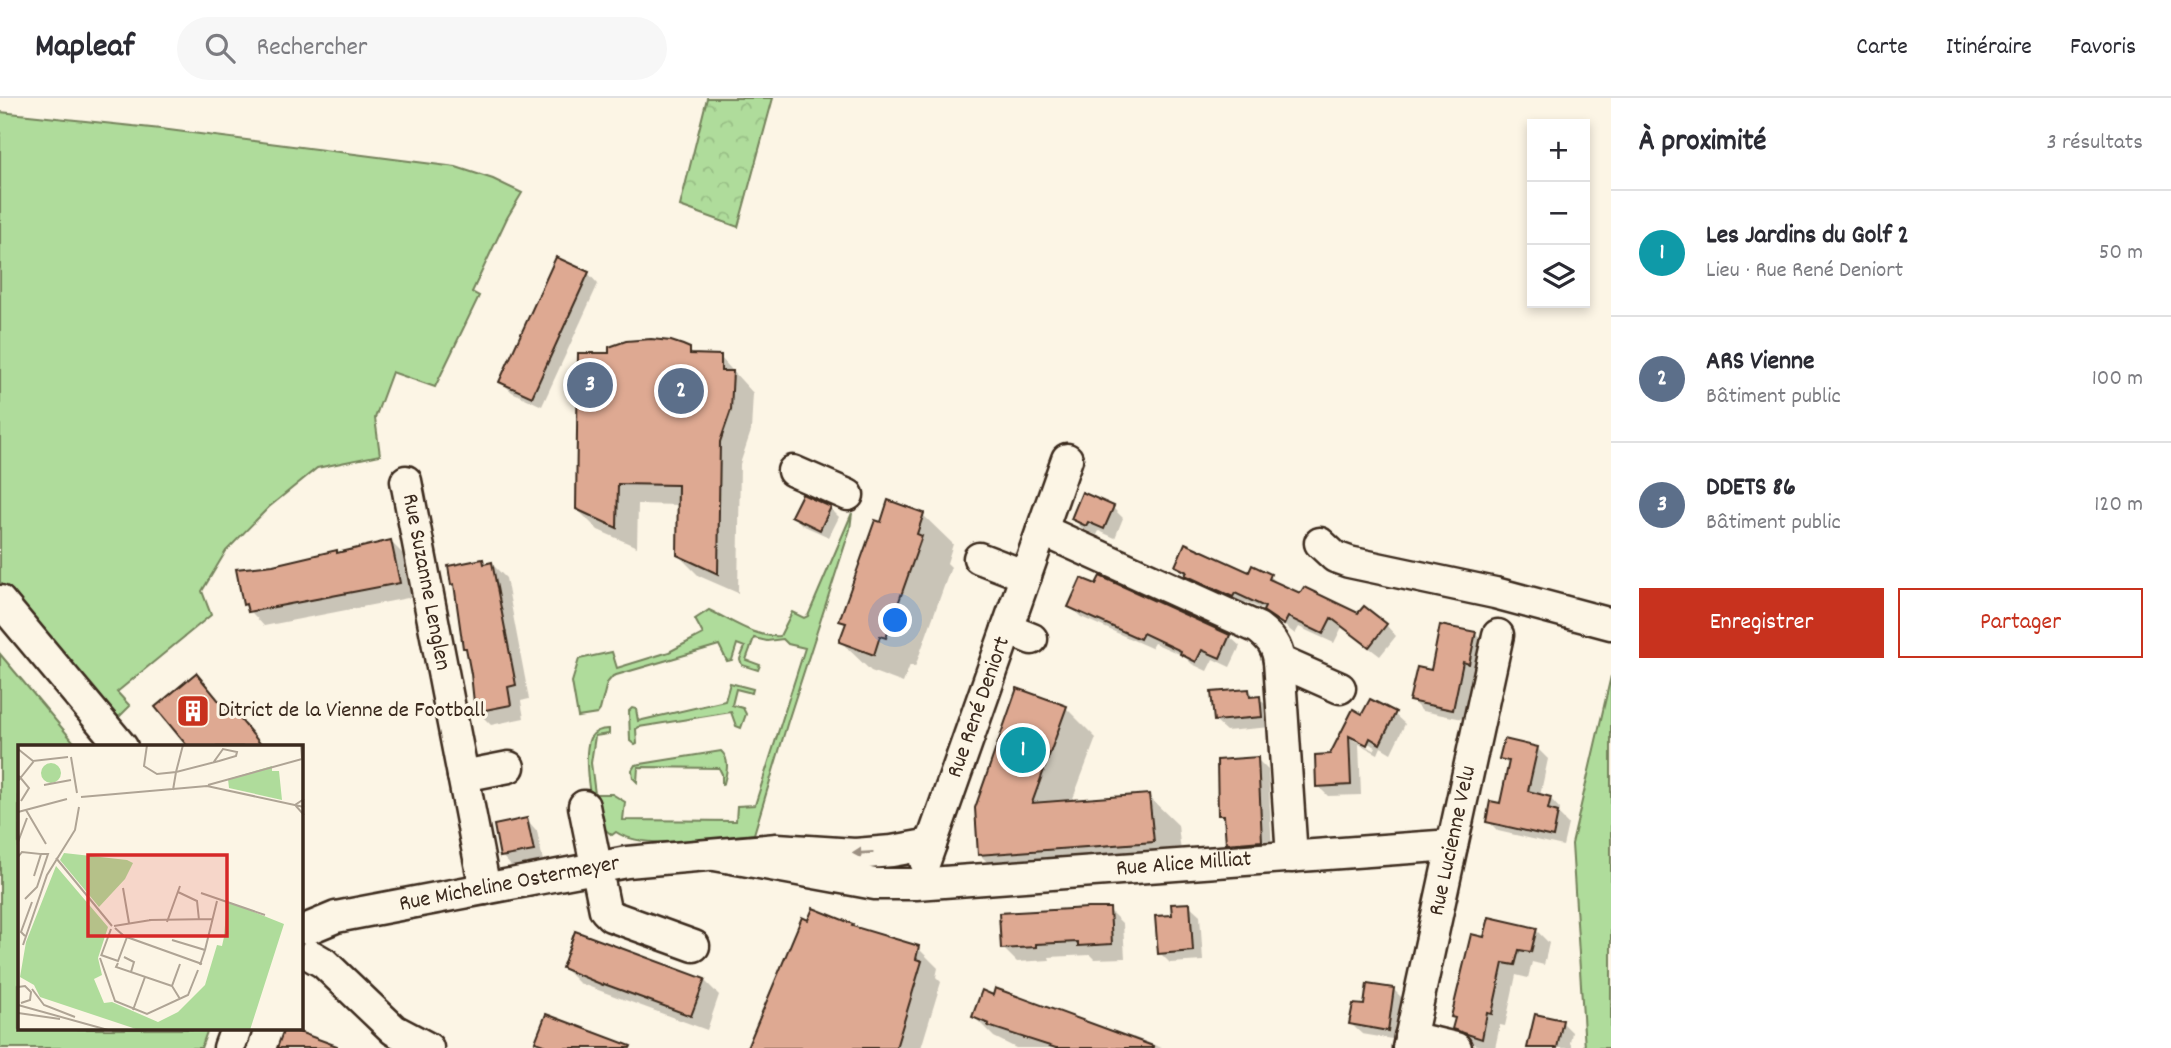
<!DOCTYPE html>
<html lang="fr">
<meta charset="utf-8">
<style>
body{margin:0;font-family:Dekko,sans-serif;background:#f7f7f7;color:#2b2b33}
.controls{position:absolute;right:21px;top:21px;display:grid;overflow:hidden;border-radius:0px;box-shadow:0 4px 10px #0003}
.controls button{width:63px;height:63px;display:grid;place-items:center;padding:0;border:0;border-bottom:2px solid #e1e1e2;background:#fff;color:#2b2b33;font:35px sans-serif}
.you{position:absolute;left:896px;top:523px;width:24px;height:24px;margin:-18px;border:5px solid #fff;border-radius:50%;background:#1a73e8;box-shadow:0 0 0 10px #1a73e833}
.badge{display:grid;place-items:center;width:46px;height:46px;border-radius:50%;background:#c8321e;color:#fff;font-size:23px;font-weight:700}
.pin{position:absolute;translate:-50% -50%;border:4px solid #fff;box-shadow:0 2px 7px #0006}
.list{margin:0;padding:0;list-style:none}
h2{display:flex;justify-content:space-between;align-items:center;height:91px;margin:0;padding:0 28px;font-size:30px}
h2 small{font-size:23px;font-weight:400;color:#7c7c81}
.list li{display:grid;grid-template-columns:46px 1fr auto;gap:21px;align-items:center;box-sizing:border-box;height:126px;padding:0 28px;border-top:2px solid #e1e1e2}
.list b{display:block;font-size:26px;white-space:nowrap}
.list p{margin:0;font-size:23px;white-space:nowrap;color:#7c7c81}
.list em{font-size:23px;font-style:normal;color:#7c7c81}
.actions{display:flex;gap:14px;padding:21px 28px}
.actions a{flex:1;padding:16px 0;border:2px solid #c8321e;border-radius:0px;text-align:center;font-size:24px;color:#c8321e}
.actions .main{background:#c8321e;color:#fff}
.icon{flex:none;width:38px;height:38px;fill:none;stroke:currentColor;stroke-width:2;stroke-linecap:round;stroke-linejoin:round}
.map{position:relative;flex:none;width:1611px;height:950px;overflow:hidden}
header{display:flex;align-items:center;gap:42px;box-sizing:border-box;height:98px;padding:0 35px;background:#fff;border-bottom:2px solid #e1e1e2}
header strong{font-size:33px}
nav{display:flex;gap:38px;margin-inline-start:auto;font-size:24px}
.search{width:490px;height:63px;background:#f7f7f7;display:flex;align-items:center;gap:18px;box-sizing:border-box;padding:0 24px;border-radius:38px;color:#7c7c81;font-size:26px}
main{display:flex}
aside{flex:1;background:#fff}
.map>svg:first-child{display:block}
.grass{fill:#afdc9b;stroke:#75835c;stroke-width:2}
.forest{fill:url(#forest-crowns);stroke:#75835c;stroke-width:2}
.shadow{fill:#0003;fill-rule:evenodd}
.building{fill:#dea992;stroke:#3b2a1e;stroke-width:2}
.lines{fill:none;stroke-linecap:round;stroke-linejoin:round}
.minor-casing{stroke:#3b2a1e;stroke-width:35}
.minor{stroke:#fcf5e5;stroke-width:30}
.oneway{fill:#9c9082}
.labels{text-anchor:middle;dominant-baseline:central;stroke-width:6;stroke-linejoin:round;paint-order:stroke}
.street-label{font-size:23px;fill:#3b2a1e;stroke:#fcf5e5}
.poi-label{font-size:23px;fill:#3b2a1e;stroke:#fcf5e5;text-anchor:start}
.inset-road{fill:none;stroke:#afa495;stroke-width:2}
.view{fill:#d62828;fill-opacity:0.15;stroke:#d62828;stroke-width:3.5}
.inset-edge{fill:none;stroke:#3b2a1e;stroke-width:3.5}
</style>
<header>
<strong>Mapleaf</strong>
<div class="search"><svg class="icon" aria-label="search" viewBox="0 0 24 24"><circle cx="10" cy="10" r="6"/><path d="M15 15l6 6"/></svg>Rechercher</div>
<nav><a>Carte</a><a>Itinéraire</a><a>Favoris</a></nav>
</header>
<main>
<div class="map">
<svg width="1611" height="950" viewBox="0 0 1611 950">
<defs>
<pattern id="forest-crowns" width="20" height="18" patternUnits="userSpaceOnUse" patternTransform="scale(1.75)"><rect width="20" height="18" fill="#afdc9b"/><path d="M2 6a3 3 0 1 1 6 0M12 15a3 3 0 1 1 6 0" fill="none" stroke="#97bd85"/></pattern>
</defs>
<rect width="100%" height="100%" fill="#fcf5e5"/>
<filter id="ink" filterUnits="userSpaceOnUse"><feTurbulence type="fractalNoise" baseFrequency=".0143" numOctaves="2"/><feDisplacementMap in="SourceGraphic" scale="14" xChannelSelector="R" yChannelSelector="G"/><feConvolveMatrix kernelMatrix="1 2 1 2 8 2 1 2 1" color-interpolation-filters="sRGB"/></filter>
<g filter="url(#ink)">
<!-- grass -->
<g class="grass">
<polygon points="0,14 161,31 456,69 493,81 522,95 507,120 472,194 479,198 435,289 392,274 375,320 380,357 317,370 269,409 226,453 202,493 211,517 117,594 130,608 119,619 102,606 0,484"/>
<path d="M852,415L850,431L788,623L754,736C718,739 645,754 616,734L612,737C608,734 603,730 600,726C589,712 583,656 590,640C594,633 602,631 609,631V636L595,638L591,665L595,696H612L625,704L623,722L736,723L737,708L755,707L805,550L788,546L783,541L767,543L754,540L746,562L760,567L758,572L742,567L740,561L745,549L737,546L732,562L727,563L719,547L613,578L607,585L600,612L597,616L578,619L572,584L579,561L612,554L617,570L669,554L703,536L695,521L709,512C731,522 755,540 780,538L792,514L804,520L808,518Z"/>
<polygon points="0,556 78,649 19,649 19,931 208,931 201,950 0,950"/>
<polygon points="1611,578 1611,950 1585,950 1572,746"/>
<polygon points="730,585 753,591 752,595 736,591 732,607 743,610 746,616 741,630 736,628 731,614 639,629 636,631 637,646 635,647 630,643 629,613 632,610 636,611 638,623 725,603"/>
<path d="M721,653C730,661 727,674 724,685L722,686V676L719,670L638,669L637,684L633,680L632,672L635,667Z"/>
</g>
<!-- forest -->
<polygon class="forest" points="707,0 773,0 738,129 680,108"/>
<!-- shadow -->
<g class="shadow">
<polygon points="588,175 598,186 542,308 512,294 501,284"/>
<polygon points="689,252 695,258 720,259 753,295 751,333 740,366 738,495 699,478 678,457 679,407 638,406 637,449 598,432 577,411"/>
<polygon points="830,410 839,419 829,439 802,427 794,418"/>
<polygon points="1113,410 1123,420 1115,440 1099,433 1097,437 1083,431 1073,421"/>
<polygon points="923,417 953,446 947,465 951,469 915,569 910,567 903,585 871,573 841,544 847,528 841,523"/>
<polygon points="391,444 405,458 413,499 264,528 244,506 274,469"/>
<polygon points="483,463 487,467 492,466 506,480 529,601 521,603 524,620 491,627 477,613 469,553 465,549 456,490 453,486"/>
<polygon points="1177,468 1270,478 1281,488 1386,527 1396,538 1380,558 1342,529 1334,545 1299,529 1295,536 1266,513 1246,504 1243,508 1198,487"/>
<polygon points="1070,509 1229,538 1240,548 1230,569 1213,561 1207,573 1192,566 1184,558 1154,545 1151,550 1081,519"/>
<polygon points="1475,536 1486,546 1480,575 1473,574 1463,621 1422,613 1411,602 1432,574"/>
<polygon points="1248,592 1270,610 1271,629 1226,633 1215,623"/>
<polygon points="1066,610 1096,640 1072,703 1148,698 1178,727 1183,773 1010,786 980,757"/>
<path d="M1394,616L1405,626L1391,655L1381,649L1378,656L1359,646L1361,697L1328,698L1318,688L1331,658L1363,618ZM1353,638L1376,649L1374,652L1353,642Z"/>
<polygon points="1538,651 1548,661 1540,698 1550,700 1560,711 1559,717 1568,726 1563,748 1498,733 1488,723 1501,707 1510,668 1501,660"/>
<polygon points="1257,661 1268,672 1272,753 1238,756 1227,745 1226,723 1220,717"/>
<polygon points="527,722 537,733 543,763 512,769 502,758"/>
<polygon points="1189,807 1200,817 1203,863 1170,865 1160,855 1174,818"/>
<polygon points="1109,812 1123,826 1125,860 1094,861 1090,857 1049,859 1050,862 1017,864 1003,850"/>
<polygon points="852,828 855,831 918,850 938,870 936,879 941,884 921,950 749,950"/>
<polygon points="1536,832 1549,845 1544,867 1532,864 1528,880 1516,877 1505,928 1500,927 1495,950 1486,950 1467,944 1454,931 1456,921 1453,918 1486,841"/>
<polygon points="564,870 704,882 719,897 707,932 579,885"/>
<polygon points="1394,892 1404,902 1398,942 1362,936 1351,926 1366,909"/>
<polygon points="974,919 1132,942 1133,939 1162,950 1016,950 994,939"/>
<polygon points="1562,924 1572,934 1570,945 1573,950 1528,950"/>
</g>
<!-- building -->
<g class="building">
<polygon points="556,159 589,174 532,299 499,284"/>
<polygon points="651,241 671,243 683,247 690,250 690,256 721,257 721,273 733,273 731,312 720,344 718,476 677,457 678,387 618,386 617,430 576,411 578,255 609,255 609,249 626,243"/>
<polygon points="1082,394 1114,408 1104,431 1088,424 1086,428 1071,421"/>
<polygon points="802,396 831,409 820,432 791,418"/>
<polygon points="888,402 924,415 917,436 922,438 886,540 880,538 874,557 839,544 846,525 839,523 875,422 881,424"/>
<polygon points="391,442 400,485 248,514 246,506 243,507 236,471 273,467 337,452 337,455"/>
<polygon points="1185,445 1249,474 1252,467 1271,476 1269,481 1300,495 1304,489 1358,515 1364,508 1387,526 1369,549 1331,520 1323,536 1288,519 1284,527 1263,513 1265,509 1235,495 1233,499 1185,477 1187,474 1175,468"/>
<polygon points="483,461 484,466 492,464 516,587 508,589 511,607 475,614 471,576 466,550 463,550 454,486 451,487 448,468"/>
<polygon points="1100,478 1230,537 1220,560 1202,552 1196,564 1180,556 1181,553 1143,535 1140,541 1068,509 1081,480 1096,486"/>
<polygon points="1440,527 1476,534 1469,566 1463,564 1453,612 1409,603 1417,569 1431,572"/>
<polygon points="196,575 228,614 232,611 263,649 188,649 155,609"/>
<polygon points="1017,590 1067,608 1032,705 1149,696 1154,744 978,757 975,710"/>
<polygon points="1249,591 1250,599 1260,598 1262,619 1214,623 1211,594"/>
<polygon points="1370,601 1396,614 1380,646 1370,640 1367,647 1349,638 1351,687 1316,689 1315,657 1330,656 1353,611 1362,616"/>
<polygon points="1504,641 1538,649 1528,693 1551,699 1548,711 1558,714 1553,739 1486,724 1490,703 1500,705 1509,663 1499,661"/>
<polygon points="1258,659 1262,743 1226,746 1224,717 1218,717 1217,662"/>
<polygon points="527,720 534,753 500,759 494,727"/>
<polygon points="1190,805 1193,853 1158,856 1155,818 1172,817 1171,806"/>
<polygon points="813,810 853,826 852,828 919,848 916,861 922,863 896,950 747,950 802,819 808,822"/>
<polygon points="1088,810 1110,810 1112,846 1078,848 1078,844 1036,846 1036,849 1001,851 999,815"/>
<polygon points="1489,819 1537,830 1531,854 1519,852 1515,867 1503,865 1492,916 1487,915 1482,941 1452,931 1455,920 1451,919 1471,836 1484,839"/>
<polygon points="575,833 705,881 691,918 604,886 603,887 562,870"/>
<polygon points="1367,886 1394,890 1388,933 1349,926 1353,906 1364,907"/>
<polygon points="995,890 1153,948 1153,950 1056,950 988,928 989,926 972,919 982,892 993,897"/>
<polygon points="546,916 631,948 630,950 552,950 535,944"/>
<polygon points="1535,916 1563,922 1557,950 1527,950"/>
<polygon points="284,931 291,931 337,948 337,950 277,950"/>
</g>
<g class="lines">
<defs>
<g id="minor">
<polyline points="793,373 848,397"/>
<path id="s1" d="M406,383L485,791"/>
<path d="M1042,432L1258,530C1271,540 1277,548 1279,563L1292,759"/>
<polyline points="1320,445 1335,459 1349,464 1495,495 1611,526"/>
<polyline points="979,460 1026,478"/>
<polyline points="0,503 122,649"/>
<polyline points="1007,531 1032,541"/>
<polyline points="1279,563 1340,590"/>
<polyline points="463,678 509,669"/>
<polyline points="584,708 605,812 611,818 694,848"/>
<path id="s2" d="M715,757L875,786H916L1452,747"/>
<path id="s3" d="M925,763L1067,361"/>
<path id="s4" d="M307,831L336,819L627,764L777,751L855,756L892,753L931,746"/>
<polyline points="312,858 324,865 394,932 428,950"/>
<polyline points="1410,939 1456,950"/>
<polyline points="229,950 236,931"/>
<path id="s5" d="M1408,950L1498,537"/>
</g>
</defs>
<!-- minor casing -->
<use href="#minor" class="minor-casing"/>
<!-- minor -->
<use href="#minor" class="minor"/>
</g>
<!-- one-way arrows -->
<defs><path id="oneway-solid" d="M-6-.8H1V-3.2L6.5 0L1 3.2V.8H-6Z" transform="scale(1.75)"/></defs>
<use class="oneway" href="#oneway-solid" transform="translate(863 755) rotate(177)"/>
</g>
<!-- icons -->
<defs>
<symbol id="building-square" viewBox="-11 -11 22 22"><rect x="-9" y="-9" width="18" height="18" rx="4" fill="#c8321e" stroke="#fcf5e5"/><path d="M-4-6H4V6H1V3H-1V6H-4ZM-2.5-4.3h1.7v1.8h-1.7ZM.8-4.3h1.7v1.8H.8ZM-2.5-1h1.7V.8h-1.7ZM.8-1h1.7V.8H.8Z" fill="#fff"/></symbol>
</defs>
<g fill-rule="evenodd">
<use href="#building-square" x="174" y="594" width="38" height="38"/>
</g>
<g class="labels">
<!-- street labels -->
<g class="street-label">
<text stroke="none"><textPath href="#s1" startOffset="103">Rue Suzanne Lenglen</textPath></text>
<text stroke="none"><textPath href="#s3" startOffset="163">Rue René Deniort</textPath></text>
<text stroke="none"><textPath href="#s5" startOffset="212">Rue Lucienne Velu</textPath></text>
<text stroke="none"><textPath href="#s2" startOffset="472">Rue Alice Milliat</textPath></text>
<text stroke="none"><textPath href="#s4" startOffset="208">Rue Micheline Ostermeyer</textPath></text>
</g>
<!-- poi labels -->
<g class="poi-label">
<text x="218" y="613">Ditrict de la Vienne de Football</text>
</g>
</g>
<!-- overview -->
<g transform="translate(18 647)">
<rect width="285" height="285" fill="#fcf5e5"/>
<path d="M23 28a10 10 0 1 1 20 0a10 10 0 1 1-20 0ZM254,21V26H261L264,55L211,43L210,34ZM46,108L109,115L115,118L107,134L81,162L42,115ZM38,121L90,182L80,213L84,230L76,234L86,258L94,257L140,277L160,267L187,240L199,200L204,201L206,192L209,156L266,179L232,285H121L22,252L16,240L2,232L8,197Z" fill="#afdc9b"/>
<path class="inset-road" d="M129,0L126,21L139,29L158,27L165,0M0,4L15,16L50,12M53,12L59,48M1,31L11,43L3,56M0,36L16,16M26,40L53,35M190,40L284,14L283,0M155,45L158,27L201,16L218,11L219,7L205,4L195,18M63,52L189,41L286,62M286,54L277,60L286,70M8,65L28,99M0,67L49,54M0,97L9,73M0,112L4,107L23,109L16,131M38,113L94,181M105,143L111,178M160,147L179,156L181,175M183,148L247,170M7,154L19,142L30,109H23M131,175L195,174M149,177L162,141M96,181L133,175M97,183L106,191L184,219M7,191L3,187L14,157M154,195L187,205L182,220M5,200L29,130L57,85L61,62M187,205L199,156M83,210L100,216L109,192M83,211L93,184M106,212L116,217L113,227M82,213L97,256L129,269L170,250L180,225M100,218L98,222L154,241M0,242L7,241L13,247L12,255L3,258M14,244L26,260L57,272M162,254L154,241L162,219M0,260L90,285M115,265L127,232M0,268L42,274"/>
<path class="view" d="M70,110H209V191H70Z"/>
<rect width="285" height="285" class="inset-edge"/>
</g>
</svg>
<div class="controls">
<button>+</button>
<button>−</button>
<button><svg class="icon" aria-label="layers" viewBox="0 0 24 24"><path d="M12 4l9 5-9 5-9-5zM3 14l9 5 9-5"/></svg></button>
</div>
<div class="you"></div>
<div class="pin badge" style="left:1023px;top:652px;background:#0f9aa8">1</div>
<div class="pin badge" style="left:681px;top:293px;background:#5c6f8a">2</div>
<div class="pin badge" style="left:590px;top:287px;background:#5c6f8a">3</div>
</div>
<aside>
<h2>À proximité<small>3 résultats</small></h2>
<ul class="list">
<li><span class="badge" style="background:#0f9aa8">1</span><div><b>Les Jardins du Golf 2</b><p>Lieu · Rue René Deniort</p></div><em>50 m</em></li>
<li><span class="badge" style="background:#5c6f8a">2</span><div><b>ARS Vienne</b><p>Bâtiment public</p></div><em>100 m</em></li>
<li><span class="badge" style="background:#5c6f8a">3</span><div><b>DDETS 86</b><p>Bâtiment public</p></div><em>120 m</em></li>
</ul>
<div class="actions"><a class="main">Enregistrer</a><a>Partager</a></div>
</aside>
</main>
